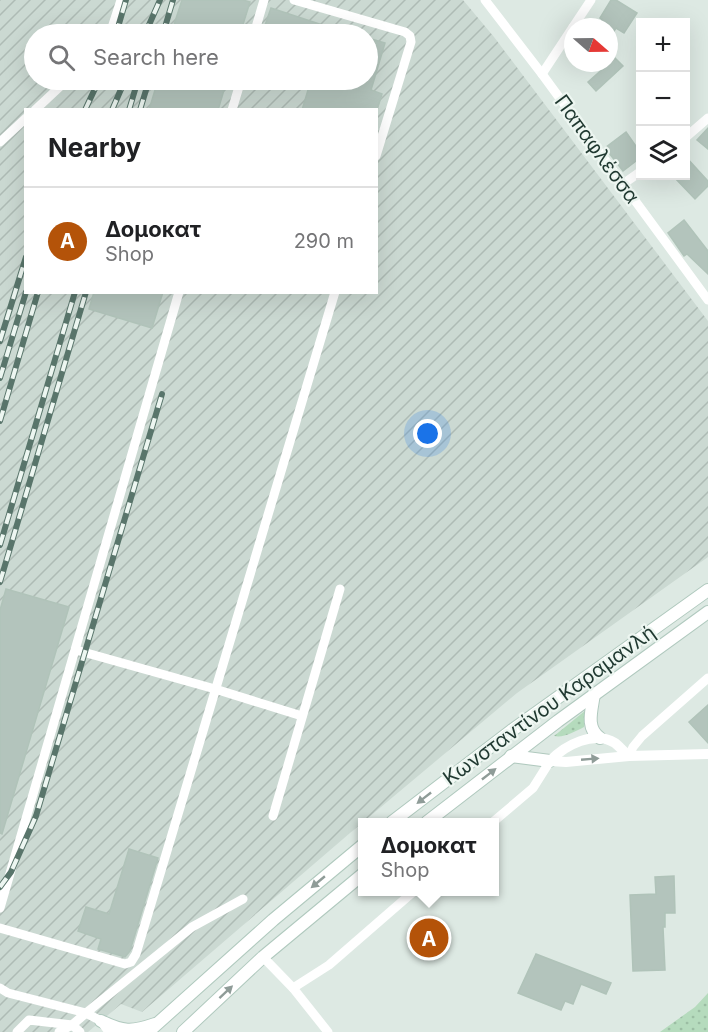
<!DOCTYPE html>
<meta charset="utf-8">
<style>
body{margin:0;font-family:Inter,sans-serif;background:#f6f6f6;color:#202124}
.controls{position:absolute;right:18px;top:18px;display:grid;overflow:hidden;border-radius:0px;box-shadow:0 6px 24px #0002}
.controls button{width:54px;height:54px;display:grid;place-items:center;padding:0;border:0;border-bottom:2px solid #e0e0e0;background:#fff;color:#202124;font:30px sans-serif}
.compass{position:absolute;left:564px;top:18px;width:54px;height:54px;border-radius:50%;background:#fff;box-shadow:0 6px 24px #0002;rotate:110deg}
.you{position:absolute;left:428px;top:434px;width:21px;height:21px;margin:-15px;border:4px solid #fff;border-radius:50%;background:#1a73e8;box-shadow:0 0 0 9px #1a73e833}
.badge{display:grid;place-items:center;width:39px;height:39px;border-radius:50%;background:#b45309;color:#fff;font-size:20px;font-weight:700}
.pin{position:absolute;translate:-50% -50%;border:3px solid #fff;box-shadow:0 2px 6px #0006}
.popup{position:absolute;left:358px;top:818px;width:141px;height:78px;box-sizing:border-box;display:grid;place-content:center;border-radius:0px;background:#fff;filter:drop-shadow(0 2px 4px #0005);font-size:20px;white-space:nowrap;color:#757577}
.popup b{font-size:22px;color:#202124}
.popup::after{content:'';position:absolute;left:50%;top:100%;margin-left:-12px;border:12px solid transparent;border-top-color:#fff}
.list{margin:0;padding:0;list-style:none}
h2{display:flex;justify-content:space-between;align-items:center;height:78px;margin:0;padding:0 24px;font-size:26px}
h2 small{font-size:20px;font-weight:400;color:#757577}
.list li{display:grid;grid-template-columns:39px 1fr auto;gap:18px;align-items:center;box-sizing:border-box;height:108px;padding:0 24px;border-top:2px solid #e0e0e0}
.list b{display:block;font-size:22px;white-space:nowrap}
.list p{margin:0;font-size:20px;white-space:nowrap;color:#757577}
.list em{font-size:20px;font-style:normal;color:#757577}
.icon{flex:none;width:33px;height:33px;fill:none;stroke:currentColor;stroke-width:2;stroke-linecap:round;stroke-linejoin:round}
.map{position:relative;flex:none;width:708px;height:1032px;overflow:hidden}
.search{position:absolute;background:#fff;box-shadow:0 6px 24px #0002;left:24px;top:24px;width:354px;height:66px;display:flex;align-items:center;gap:15px;box-sizing:border-box;padding:0 21px;border-radius:33px;color:#757577;font-size:22px}
.panel{position:absolute;background:#fff;box-shadow:0 6px 24px #0002;left:24px;top:108px;width:354px;height:186px;border-radius:0px}
.map>svg:first-child{display:block}
.industrial{fill:url(#industrial-furrows);fill-rule:evenodd}
.grass{fill:url(#grass-dots)}
.building{fill:#b3c4bc;stroke:#b0c3b9;stroke-width:1.5}
.lines{fill:none;stroke-linecap:round;stroke-linejoin:round}
.secondary-casing{stroke:#b0c9be;stroke-width:14}
.minor{stroke:#fff;stroke-width:9}
.tertiary{stroke:#fff;stroke-width:10}
.secondary{stroke:#fff;stroke-width:12}
.rail-casing{stroke:#59756b;stroke-width:6}
.rail{stroke:#edf6f1;stroke-width:4;stroke-dasharray:11;stroke-linecap:butt}
.oneway{fill:#8f9c98}
.labels{text-anchor:middle;dominant-baseline:central;stroke-width:4.5;stroke-linejoin:round;paint-order:stroke}
.street-label{font-size:20px;fill:#1f3830;stroke:#edf6f1}
</style>
<div class="map">
<svg width="708" height="1032" viewBox="0 0 708 1032">
<defs>
<pattern id="industrial-furrows" width="10" height="10" patternUnits="userSpaceOnUse" patternTransform="scale(1.5)"><rect width="10" height="10" fill="#cbd9d2"/><path d="M-1 1l2-2M0 10L10 0M9 11l2-2" fill="none" stroke="#aebbb5"/></pattern>
<pattern id="grass-dots" width="8" height="8" patternUnits="userSpaceOnUse" patternTransform="scale(1.5)"><rect width="8" height="8" fill="#b5dbbd"/><path d="M2 2h.1M6 6h.1" fill="none" stroke="#9bbda3" stroke-width="1.8" stroke-linecap="round"/></pattern>
</defs>
<rect width="100%" height="100%" fill="#dde9e3"/>
<!-- industrial -->
<path class="industrial" d="M0,0H463L494,37L708,321V557L517,693L350,833L142,1012L121,1004L88,1032H0ZM34,34H368V80H34ZM26,110H376V292H26Z"/>
<!-- grass -->
<g class="grass">
<path d="M586,710V718L584,727C574,732 564,738 554,736Z"/>
<polygon points="708,993 708,1032 660,1032 695,1007"/>
</g>
<!-- building -->
<g class="building">
<polygon points="182,0 243,0 250,2 240,34 171,34"/>
<polygon points="611,0 616,0 637,13 624,33 616,28 609,39 609,27 596,27 602,19 600,18"/>
<polygon points="271,8 347,33 346,34 262,34"/>
<polygon points="368,38 385,43 371,90 382,94 377,110 302,110 311,80 368,80"/>
<polygon points="615,58 623,66 596,91 588,82"/>
<polygon points="158,80 227,80 218,110 149,110"/>
<polygon points="708,128 708,149 697,140"/>
<polygon points="626,132 640,152 640,158 623,171 605,148"/>
<polygon points="686,157 708,181 708,186 695,199 673,176 686,176"/>
<polygon points="684,220 708,251 708,274 687,254 684,256 668,233"/>
<polygon points="94,292 163,292 152,328 89,309"/>
<polygon points="6,589 69,607 2,834 0,833 0,610"/>
<polygon points="708,705 708,743 689,722"/>
<polygon points="129,849 158,858 130,951 125,957 98,949 101,939 78,931 86,907 109,914"/>
<polygon points="674,876 675,913 665,913 665,927 663,927 665,970 633,971 630,895 656,894 655,877"/>
<polygon points="536,954 611,983 606,994 581,984 573,1004 565,1001 561,1010 518,993"/>
</g>
<g class="lines">
<defs>
<g id="secondary">
<path d="M594,694C592,709 585,728 600,738"/>
<polyline points="511,756 550,761"/>
<polyline points="392,822 511,731 708,590"/>
<polyline points="427,822 558,721 708,612"/>
<path d="M101,1021C123,1032 132,1032 155,1024"/>
<polyline points="148,1032 273,920 363,845"/>
<polyline points="183,1032 263,957 363,874"/>
</g>
</defs>
<!-- secondary casing -->
<use href="#secondary" class="secondary-casing"/>
<!-- minor -->
<g class="minor">
<polyline points="294,0 405,32 410,36 411,42 376,156"/>
<polyline points="485,0 542,74 708,300"/>
<polyline points="573,27 591,0"/>
<polyline points="110,34 121,0"/>
<polyline points="254,34 264,0"/>
<polyline points="542,74 573,27"/>
<polyline points="35,110 67,80"/>
<polyline points="232,110 241,80"/>
<polyline points="686,137 708,118"/>
<polyline points="0,142 26,118"/>
<polyline points="623,184 640,172"/>
<polyline points="76,650 215,689 302,716"/>
<polyline points="629,756 633,747 642,736 708,678"/>
<polyline points="273,816 340,589"/>
<polyline points="493,822 533,788 550,761"/>
<polyline points="0,908 179,292"/>
<polyline points="0,928 125,964 131,962 136,954 335,292"/>
<polyline points="263,957 293,988 328,1032"/>
<polyline points="0,988 8,993 86,1013 101,1021 109,1032"/>
<polyline points="293,988 329,965 413,892"/>
<polyline points="17,1032 29,1020 72,1025 80,1032"/>
<polyline points="59,1032 72,1025 86,1013 192,927 243,899"/>
</g>
<!-- tertiary -->
<g class="tertiary">
<polyline points="550,761 566,762 629,756 708,754"/>
<path d="M550,761C565,745 594,730 615,743C620,747 624,752 629,756"/>
</g>
<!-- secondary -->
<use href="#secondary" class="secondary"/>
<defs>
<g id="rail">
<polyline points="116,34 126,0"/>
<polyline points="145,34 160,0"/>
<polyline points="163,34 173,0"/>
<polyline points="85,110 99,80"/>
<polyline points="112,110 125,80"/>
<polyline points="129,110 138,80"/>
<polyline points="140,110 149,80"/>
<polyline points="0,341 26,257"/>
<polyline points="0,378 26,292"/>
<polyline points="0,421 38,292"/>
<polyline points="0,545 75,292"/>
<polyline points="0,582 86,292"/>
<polyline points="0,887 11,872 36,816 162,394"/>
</g>
</defs>
<!-- rail casing -->
<use href="#rail" class="rail-casing"/>
<!-- rail -->
<use href="#rail" class="rail"/>
</g>
<!-- one-way arrows -->
<defs><path id="oneway-solid" d="M-6-.8H1V-3.2L6.5 0L1 3.2V.8H-6Z" transform="scale(1.5)"/></defs>
<g class="oneway">
<use href="#oneway-solid" transform="translate(590 759) rotate(-5)"/>
<use href="#oneway-solid" transform="translate(489 774) rotate(-38)"/>
<use href="#oneway-solid" transform="translate(424 798) rotate(142)"/>
<use href="#oneway-solid" transform="translate(318 882) rotate(140)"/>
<use href="#oneway-solid" transform="translate(226 992) rotate(-43)"/>
</g>
<g class="labels">
<!-- street labels -->
<g class="street-label">
<text transform="translate(597 149) rotate(54)">Παπαφλέσσα</text>
<text transform="translate(549 705) rotate(-36)">Κωνσταντίνου Καραμανλή</text>
</g>
</g>
</svg>
<div class="controls">
<button>+</button>
<button>−</button>
<button><svg class="icon" aria-label="layers" viewBox="0 0 24 24"><path d="M12 4l9 5-9 5-9-5zM3 14l9 5 9-5"/></svg></button>
</div>
<svg class="compass" viewBox="-18 -18 36 36"><path d="M0-13l5 13h-10z" fill="#e53935"/><path d="M0 13l5-13h-10z" fill="#757577"/></svg>
<div class="you"></div>
<div class="pin badge" style="left:429px;top:938px">A</div>
<div class="popup"><b>Δομοκατ</b>Shop</div>
<div class="search"><svg class="icon" aria-label="search" viewBox="0 0 24 24"><circle cx="10" cy="10" r="6"/><path d="M15 15l6 6"/></svg>Search here</div>
<section class="panel">
<h2>Nearby<small></small></h2>
<ul class="list">
<li><span class="badge">A</span><div><b>Δομοκατ</b><p>Shop</p></div><em>290 m</em></li>
</ul>
</section>
</div>
